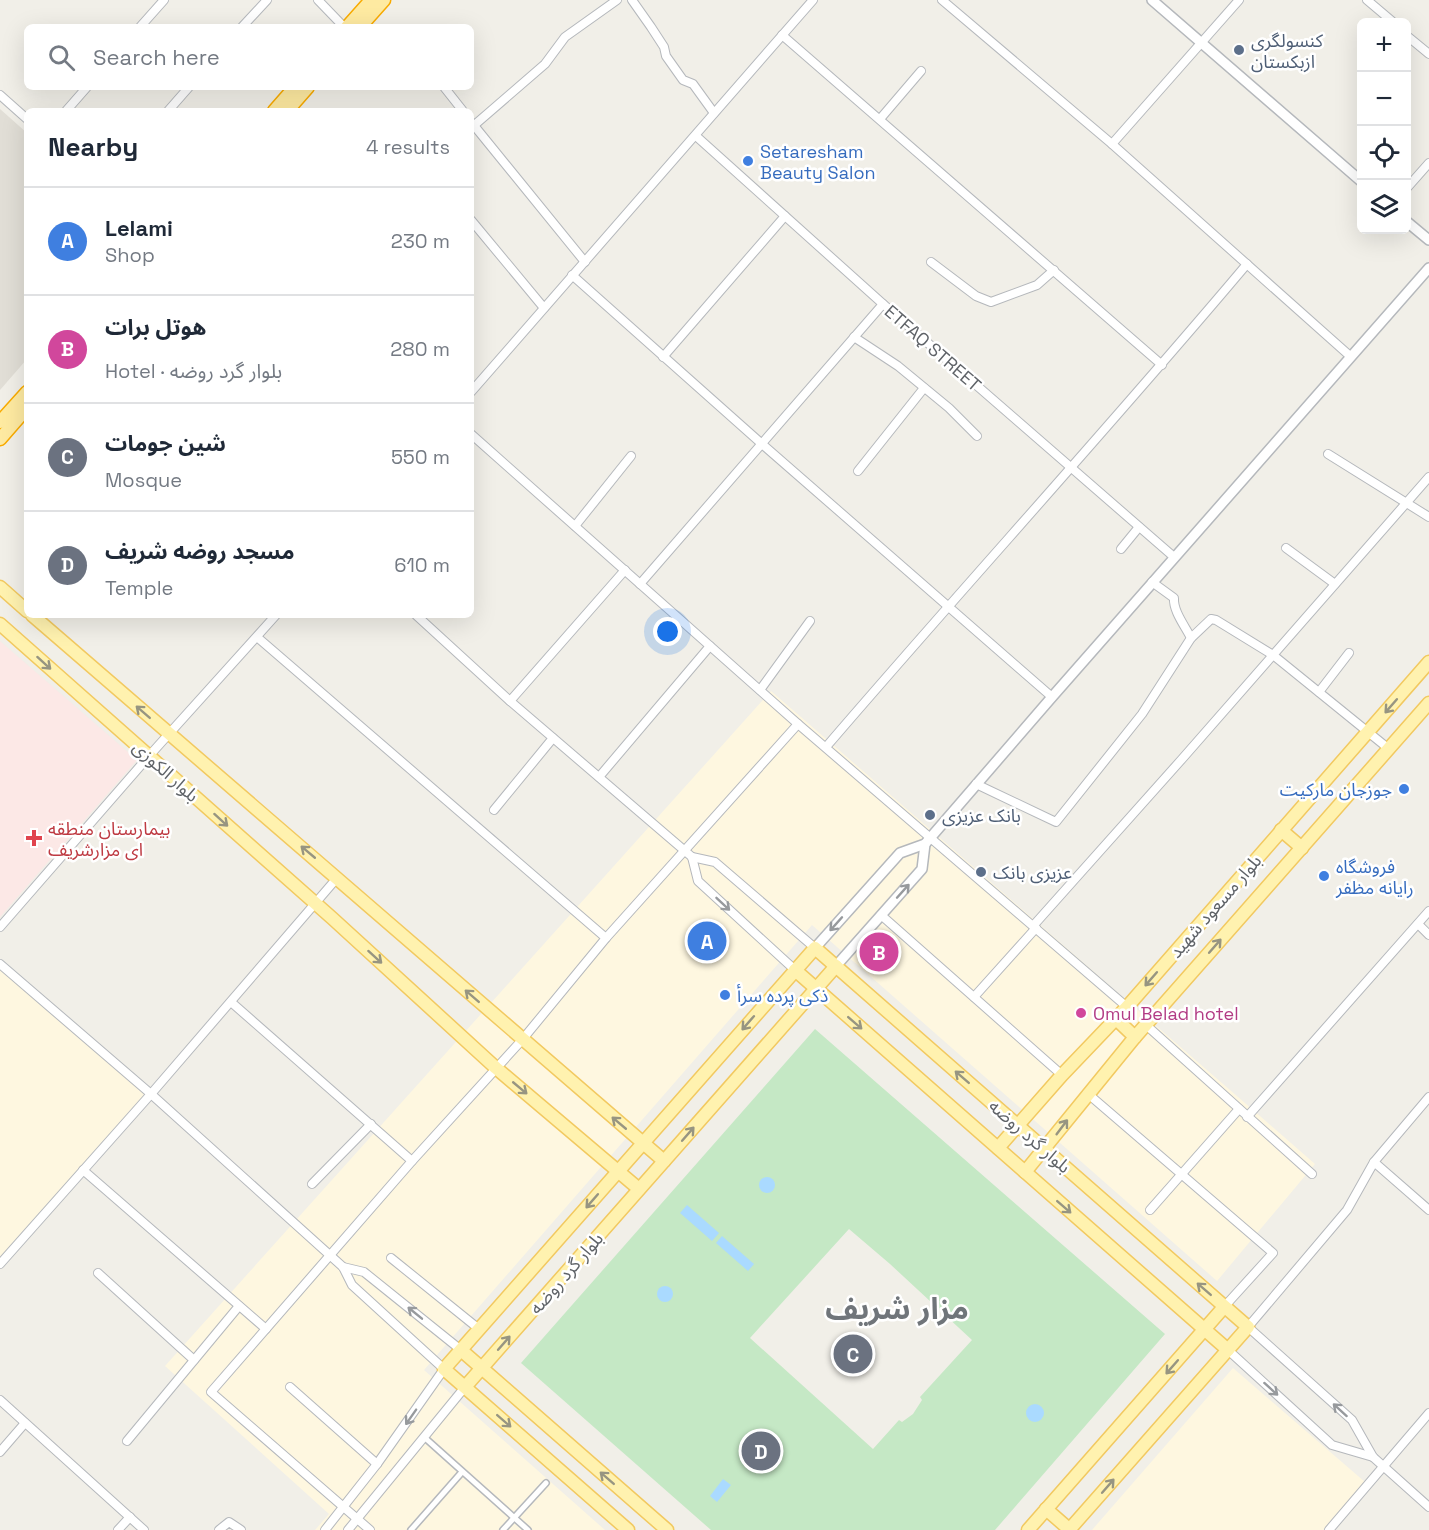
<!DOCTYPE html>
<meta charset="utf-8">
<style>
body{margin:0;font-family:"Space Grotesk","Noto Sans Arabic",sans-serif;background:#f2f2f3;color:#1f2937}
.controls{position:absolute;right:18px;top:18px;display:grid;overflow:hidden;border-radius:9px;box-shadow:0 6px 24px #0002}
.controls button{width:54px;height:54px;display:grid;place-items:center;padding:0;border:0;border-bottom:2px solid #e0e1e3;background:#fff;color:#1f2937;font:30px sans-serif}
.you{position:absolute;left:668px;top:632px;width:21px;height:21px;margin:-15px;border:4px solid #fff;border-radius:50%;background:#1a73e8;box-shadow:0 0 0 9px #1a73e833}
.badge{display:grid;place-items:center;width:39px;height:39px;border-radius:50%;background:#ea4335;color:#fff;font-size:20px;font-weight:700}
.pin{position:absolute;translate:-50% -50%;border:3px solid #fff;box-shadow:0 2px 6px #0006}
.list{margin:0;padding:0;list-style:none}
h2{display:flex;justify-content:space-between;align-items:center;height:78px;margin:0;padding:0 24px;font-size:26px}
h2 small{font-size:20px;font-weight:400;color:#747a83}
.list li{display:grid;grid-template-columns:39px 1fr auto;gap:18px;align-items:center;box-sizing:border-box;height:108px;padding:0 24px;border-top:2px solid #e0e1e3}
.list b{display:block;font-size:22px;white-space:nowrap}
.list p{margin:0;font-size:20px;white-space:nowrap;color:#747a83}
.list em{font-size:20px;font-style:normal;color:#747a83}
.icon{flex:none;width:33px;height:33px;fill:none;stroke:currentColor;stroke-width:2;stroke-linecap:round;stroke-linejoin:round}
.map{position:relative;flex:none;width:1429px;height:1530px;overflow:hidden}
.search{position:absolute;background:#fff;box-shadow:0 6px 24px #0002;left:24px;top:24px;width:450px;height:66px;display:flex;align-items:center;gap:15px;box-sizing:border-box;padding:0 21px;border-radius:9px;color:#747a83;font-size:22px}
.panel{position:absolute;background:#fff;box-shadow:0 6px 24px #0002;left:24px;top:108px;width:450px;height:510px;border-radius:9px}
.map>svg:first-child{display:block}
.commercial{fill:#fef7e0}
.education{fill:#e1ded6}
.medical{fill:#fce8e6}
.green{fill:#c5e8c5;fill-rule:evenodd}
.water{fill:#aadaff}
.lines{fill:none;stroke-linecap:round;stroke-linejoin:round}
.pedestrian-casing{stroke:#b5b8bc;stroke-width:8}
.minor-casing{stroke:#b5b8bc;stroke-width:10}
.tertiary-casing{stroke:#b5b8bc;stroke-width:12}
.primary-casing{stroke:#f2c960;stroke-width:15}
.trunk-casing{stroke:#f9ab00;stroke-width:15}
.pedestrian{stroke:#fff;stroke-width:5}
.minor{stroke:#fff;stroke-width:8}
.tertiary{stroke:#fff;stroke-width:9}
.primary{stroke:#fff2af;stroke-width:12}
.trunk{stroke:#feeaa1;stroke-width:12}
.oneway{stroke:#979581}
.oneway2{stroke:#979a9d}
.service-dot{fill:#5c6f8a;stroke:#fff;stroke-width:2}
.shop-dot{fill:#3f7fe0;stroke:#fff;stroke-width:2}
.health-dot{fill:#e0444e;stroke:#fff;stroke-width:2}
.hotel-dot{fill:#d1479c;stroke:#fff;stroke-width:2}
.labels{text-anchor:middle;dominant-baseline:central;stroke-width:5;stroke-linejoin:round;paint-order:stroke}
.service-label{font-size:18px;fill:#4e5e75;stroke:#fff;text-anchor:start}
.shop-label{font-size:18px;fill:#366cbe;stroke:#fff;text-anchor:start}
.street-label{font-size:18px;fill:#5f6368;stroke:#fff}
.health-label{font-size:18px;fill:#be3a42;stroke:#fff;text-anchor:start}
.hotel-label{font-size:18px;fill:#b23c85;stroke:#fff;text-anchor:start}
.town-label{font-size:30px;font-weight:bold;fill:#70757a;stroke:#fff}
</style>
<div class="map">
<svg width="1429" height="1530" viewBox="0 0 1429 1530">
<rect width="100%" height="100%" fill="#f1efe8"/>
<!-- commercial -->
<g class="commercial">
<polygon points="771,691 1315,1164 1217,1281 812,925 424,1370 605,1530 315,1530 329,1514 165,1366"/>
<polygon points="0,964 151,1094 3,1260 0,1257"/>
<polygon points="1233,1368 1365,1482 1323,1530 1092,1530"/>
</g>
<!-- education -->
<polygon class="education" points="0,109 27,133 27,359 0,390"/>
<!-- medical -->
<polygon class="medical" points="0,641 137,760 0,917"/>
<!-- green -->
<path class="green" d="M815,1029L1165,1334L995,1530H711L521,1363ZM849,1229L890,1264L972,1340L920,1397L922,1400L913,1414L902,1422L899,1420L873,1449L750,1338Z"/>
<!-- water -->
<g class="water">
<circle cx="767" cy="1185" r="8"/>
<polygon points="687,1205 719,1233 712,1241 680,1213"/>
<polygon points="722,1236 754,1264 748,1271 716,1243"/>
<circle cx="665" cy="1294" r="8"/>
<circle cx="1035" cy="1413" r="9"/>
<polygon points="723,1479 731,1485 717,1502 710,1496"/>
</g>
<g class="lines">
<defs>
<g id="pedestrian">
<polyline points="424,1437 528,1530"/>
<polyline points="411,1530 462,1472"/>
<polyline points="503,1530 546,1483"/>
</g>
<g id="minor">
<polyline points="318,0 344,27"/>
<polyline points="632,0 651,27 664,47 666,56 683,80 693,84 714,113"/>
<polyline points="942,0 1112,144 1350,356"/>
<polyline points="1367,0 1393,22"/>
<polyline points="140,27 164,0"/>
<polyline points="242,27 267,0"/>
<polyline points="782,35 1162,365"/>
<polyline points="1406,35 1429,54"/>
<polyline points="444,87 463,111"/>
<polyline points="0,95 27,119"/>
<polyline points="66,111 87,87"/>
<polyline points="168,111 189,87"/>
<polyline points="880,119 921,71"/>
<polyline points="472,123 585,262"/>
<polyline points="471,128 545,64 565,37 617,0"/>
<polyline points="696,136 883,304 1174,557"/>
<polyline points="1112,144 1239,0"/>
<polyline points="1406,189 1429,163"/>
<polyline points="471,220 544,308"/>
<polyline points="931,262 976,296 991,302 1037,285 1054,270"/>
<polyline points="572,275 762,444 1052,697"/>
<polyline points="854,337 898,366 949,408 977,436"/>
<polyline points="663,357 785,216"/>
<polyline points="471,392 813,0"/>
<polyline points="471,434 798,724 1127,1007"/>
<polyline points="1328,454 1429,517"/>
<polyline points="858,471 924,388"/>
<polyline points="575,526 631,456"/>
<polyline points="1286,548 1335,584"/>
<polyline points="1121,549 1139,527"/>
<path d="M1152,582L1174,598C1173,611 1185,626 1191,638"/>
<polyline points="640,584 883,304"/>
<polyline points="416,615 510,701 692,857 698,881 795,970"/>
<polyline points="257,637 606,938"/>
<polyline points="760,690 810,621"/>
<polyline points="1319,692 1349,653"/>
<polyline points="510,701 625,570"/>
<path d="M826,747C965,585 1109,428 1247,264"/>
<polyline points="599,777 710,646"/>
<polyline points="976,784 1056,822 1142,714 1191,638 1211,619 1216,620 1273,655 1389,749"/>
<polyline points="494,810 553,738"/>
<polyline points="692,857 715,862 815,948"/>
<polyline points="881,915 1062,1075"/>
<polyline points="1418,924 1429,935"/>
<polyline points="1033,926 1182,759 1429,477"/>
<polyline points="0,927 149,756 276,615"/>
<polyline points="0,964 151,1094 343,1267 352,1285 444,1369 377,1464 325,1530"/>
<polyline points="974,997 1036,928"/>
<polyline points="231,1002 412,1161"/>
<polyline points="1146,1025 1312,1174"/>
<polyline points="1087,1093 1273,1253 1224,1307"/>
<polyline points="1429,1097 1374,1162 1347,1210 1248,1327 1352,1420 1373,1457 1429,1507"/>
<polyline points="1247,1117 1429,911"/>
<polyline points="1374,1162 1429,1210"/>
<polyline points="83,1170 266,1329"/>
<polyline points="312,1184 371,1124"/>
<polyline points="1150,1210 1239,1109"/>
<polyline points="391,1258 479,1329"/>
<polyline points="0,1264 151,1094 337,878"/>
<polyline points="343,1267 364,1272 461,1350"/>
<polyline points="98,1273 194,1360"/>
<polyline points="1228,1350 1332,1445 1373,1457"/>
<polyline points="290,1387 377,1464"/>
<polyline points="0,1400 144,1530"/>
<polyline points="127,1441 239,1306"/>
<polyline points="0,1452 25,1423"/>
<polyline points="118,1530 130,1517"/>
<polyline points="219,1530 229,1522 241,1530"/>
<polyline points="348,1530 465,1387"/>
<polyline points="370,1530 211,1392 412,1161 522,1040 606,938 798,724"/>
<polyline points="1329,1530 1429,1413"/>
</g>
<g id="tertiary">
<polyline points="1152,0 1362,182"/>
<polyline points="1406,221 1429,240"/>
<polyline points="815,948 900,853 925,844 1052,697 1429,268"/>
<polyline points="836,966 922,869 925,844"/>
</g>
<g id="primary">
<polyline points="0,587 27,611"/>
<polyline points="32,615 664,1161"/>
<polyline points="0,624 332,918 496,1068 639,1189"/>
<polyline points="1281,830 1302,848"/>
<polyline points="795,970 1228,1350"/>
<polyline points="1116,1019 1135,1037"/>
<polyline points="998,1148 1062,1075 1127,1007 1429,662"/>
<polyline points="1025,1172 1135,1037 1429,703"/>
<polyline points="461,1350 667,1530"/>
<polyline points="465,1387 836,966"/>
<polyline points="1046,1509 1070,1530"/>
<polyline points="628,1530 444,1369 815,948 1248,1327 1069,1530"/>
<polyline points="1028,1530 1224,1307"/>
</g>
<g id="trunk">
<polyline points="347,27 371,0"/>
<polyline points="360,27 384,0"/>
<polyline points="274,111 295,87"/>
<polyline points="287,111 308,87"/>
<polyline points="0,422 27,392"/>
<polyline points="0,439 27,408"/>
</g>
</defs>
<!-- pedestrian casing -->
<use href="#pedestrian" class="pedestrian-casing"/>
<!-- minor casing -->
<use href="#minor" class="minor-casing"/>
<!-- tertiary casing -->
<use href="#tertiary" class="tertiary-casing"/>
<!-- primary casing -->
<use href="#primary" class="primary-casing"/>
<!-- trunk casing -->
<use href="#trunk" class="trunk-casing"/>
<!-- pedestrian -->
<use href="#pedestrian" class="pedestrian"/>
<!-- minor -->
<use href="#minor" class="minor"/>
<!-- tertiary -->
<use href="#tertiary" class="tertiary"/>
<!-- primary -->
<use href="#primary" class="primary"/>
<!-- trunk -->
<use href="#trunk" class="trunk"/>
</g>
<!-- one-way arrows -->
<defs><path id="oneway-shaft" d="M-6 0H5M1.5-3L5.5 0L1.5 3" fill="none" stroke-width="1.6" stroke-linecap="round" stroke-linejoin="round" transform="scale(1.5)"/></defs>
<g class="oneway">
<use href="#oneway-shaft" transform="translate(44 663) rotate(42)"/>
<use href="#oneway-shaft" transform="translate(1391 706) rotate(131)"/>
<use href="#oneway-shaft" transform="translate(143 712) rotate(-139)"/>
<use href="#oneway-shaft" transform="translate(221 820) rotate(42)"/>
<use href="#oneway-shaft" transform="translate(308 852) rotate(-140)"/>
<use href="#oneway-shaft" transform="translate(1215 946) rotate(-49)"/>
<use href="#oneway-shaft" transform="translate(375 957) rotate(42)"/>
<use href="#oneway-shaft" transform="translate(1151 979) rotate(131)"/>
<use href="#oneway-shaft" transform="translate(472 996) rotate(-139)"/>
<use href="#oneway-shaft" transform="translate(748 1023) rotate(131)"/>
<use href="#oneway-shaft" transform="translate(855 1023) rotate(41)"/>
<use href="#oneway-shaft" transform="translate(962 1077) rotate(-139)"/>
<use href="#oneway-shaft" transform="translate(520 1088) rotate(40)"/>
<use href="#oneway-shaft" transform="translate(619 1123) rotate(-140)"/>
<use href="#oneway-shaft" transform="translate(1062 1127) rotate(-53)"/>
<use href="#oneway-shaft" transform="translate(688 1134) rotate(-49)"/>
<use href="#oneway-shaft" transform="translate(592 1201) rotate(131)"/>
<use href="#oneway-shaft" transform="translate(1064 1207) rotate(41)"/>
<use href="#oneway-shaft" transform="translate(1204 1289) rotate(-139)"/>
<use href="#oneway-shaft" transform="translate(504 1343) rotate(-49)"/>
<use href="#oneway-shaft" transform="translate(1172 1367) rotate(131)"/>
<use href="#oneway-shaft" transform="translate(504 1421) rotate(41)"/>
<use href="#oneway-shaft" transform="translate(607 1478) rotate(-139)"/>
<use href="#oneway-shaft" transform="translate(1108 1486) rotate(-49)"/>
</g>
<g class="oneway2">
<use href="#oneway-shaft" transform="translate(903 891) rotate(-48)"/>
<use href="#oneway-shaft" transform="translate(723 904) rotate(43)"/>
<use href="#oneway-shaft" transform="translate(836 924) rotate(132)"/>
<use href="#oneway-shaft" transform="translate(415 1313) rotate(-141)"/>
<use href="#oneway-shaft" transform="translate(1271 1389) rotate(42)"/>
<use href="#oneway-shaft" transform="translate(1340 1410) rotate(-138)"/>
<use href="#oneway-shaft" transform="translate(411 1417) rotate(125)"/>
</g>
<!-- markers -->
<g class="service-dot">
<circle cx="1239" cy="50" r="6"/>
<circle cx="930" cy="815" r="6"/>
<circle cx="981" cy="872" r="6"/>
</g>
<g class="shop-dot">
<circle cx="748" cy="161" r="6"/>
<circle cx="1404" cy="789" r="6"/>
<circle cx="1324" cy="876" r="6"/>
<circle cx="725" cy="995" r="6"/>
</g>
<path class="health-dot" d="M31 829h6v6h6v6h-6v6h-6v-6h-6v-6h6z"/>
<circle class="hotel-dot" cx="1081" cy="1013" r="6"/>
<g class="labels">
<!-- service labels -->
<g class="service-label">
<text x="1251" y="40">کنسولگری<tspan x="1251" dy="21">ازبکستان</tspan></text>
<text x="942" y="815">بانک عزیزی</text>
<text x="993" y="872">عزیزی بانک</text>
</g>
<!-- shop labels -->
<g class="shop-label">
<text x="760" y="151">Setaresham<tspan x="760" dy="21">Beauty Salon</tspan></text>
<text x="1392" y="789" text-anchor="end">جوزجان مارکیت</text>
<text x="1336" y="866">فروشگاه<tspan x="1336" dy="21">رایانه مظفر</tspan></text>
<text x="737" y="995">ذکی پرده سرأ</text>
</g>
<!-- street labels -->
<g class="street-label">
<text transform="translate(933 348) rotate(41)">ETFAQ STREET</text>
<text transform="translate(166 771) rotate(42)">بلوار الکوزی</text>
<text transform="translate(1215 906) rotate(-49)">بلوار مسعود شهید</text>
<text transform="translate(1030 1136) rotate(41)">بلوار گرد روضه</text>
<text transform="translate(566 1273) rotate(-49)">بلوار گرد روضه</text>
</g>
<!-- health labels -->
<g class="health-label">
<text x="48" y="828">بیمارستان منطقه<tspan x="48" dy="21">ای مزارشریف</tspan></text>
</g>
<!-- hotel labels -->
<g class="hotel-label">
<text x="1093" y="1013">Omul Belad hotel</text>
</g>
<!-- town labels -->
<g class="town-label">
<text x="897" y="1308">مزار شريف</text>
</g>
</g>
</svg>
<div class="controls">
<button>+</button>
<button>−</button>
<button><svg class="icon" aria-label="locate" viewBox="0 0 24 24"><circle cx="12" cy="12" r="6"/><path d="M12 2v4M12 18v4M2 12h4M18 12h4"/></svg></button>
<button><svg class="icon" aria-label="layers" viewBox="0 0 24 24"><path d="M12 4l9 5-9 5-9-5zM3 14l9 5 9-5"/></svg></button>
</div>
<div class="you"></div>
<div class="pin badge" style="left:707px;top:941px;background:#3f7fe0">A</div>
<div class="pin badge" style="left:879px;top:952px;background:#d1479c">B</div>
<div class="pin badge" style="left:853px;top:1354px;background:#6b7280">C</div>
<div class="pin badge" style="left:761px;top:1451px;background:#6b7280">D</div>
<div class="search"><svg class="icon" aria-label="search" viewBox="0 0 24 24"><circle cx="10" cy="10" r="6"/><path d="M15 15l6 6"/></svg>Search here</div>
<section class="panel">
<h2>Nearby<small>4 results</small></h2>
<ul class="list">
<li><span class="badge" style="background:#3f7fe0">A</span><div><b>Lelami</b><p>Shop</p></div><em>230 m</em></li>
<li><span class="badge" style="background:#d1479c">B</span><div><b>هوتل برات</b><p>Hotel · بلوار گرد روضه</p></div><em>280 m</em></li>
<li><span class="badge" style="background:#6b7280">C</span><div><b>شین جومات</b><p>Mosque</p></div><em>550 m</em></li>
<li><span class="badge" style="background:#6b7280">D</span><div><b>مسجد روضه شریف</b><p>Temple</p></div><em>610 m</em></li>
</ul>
</section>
</div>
